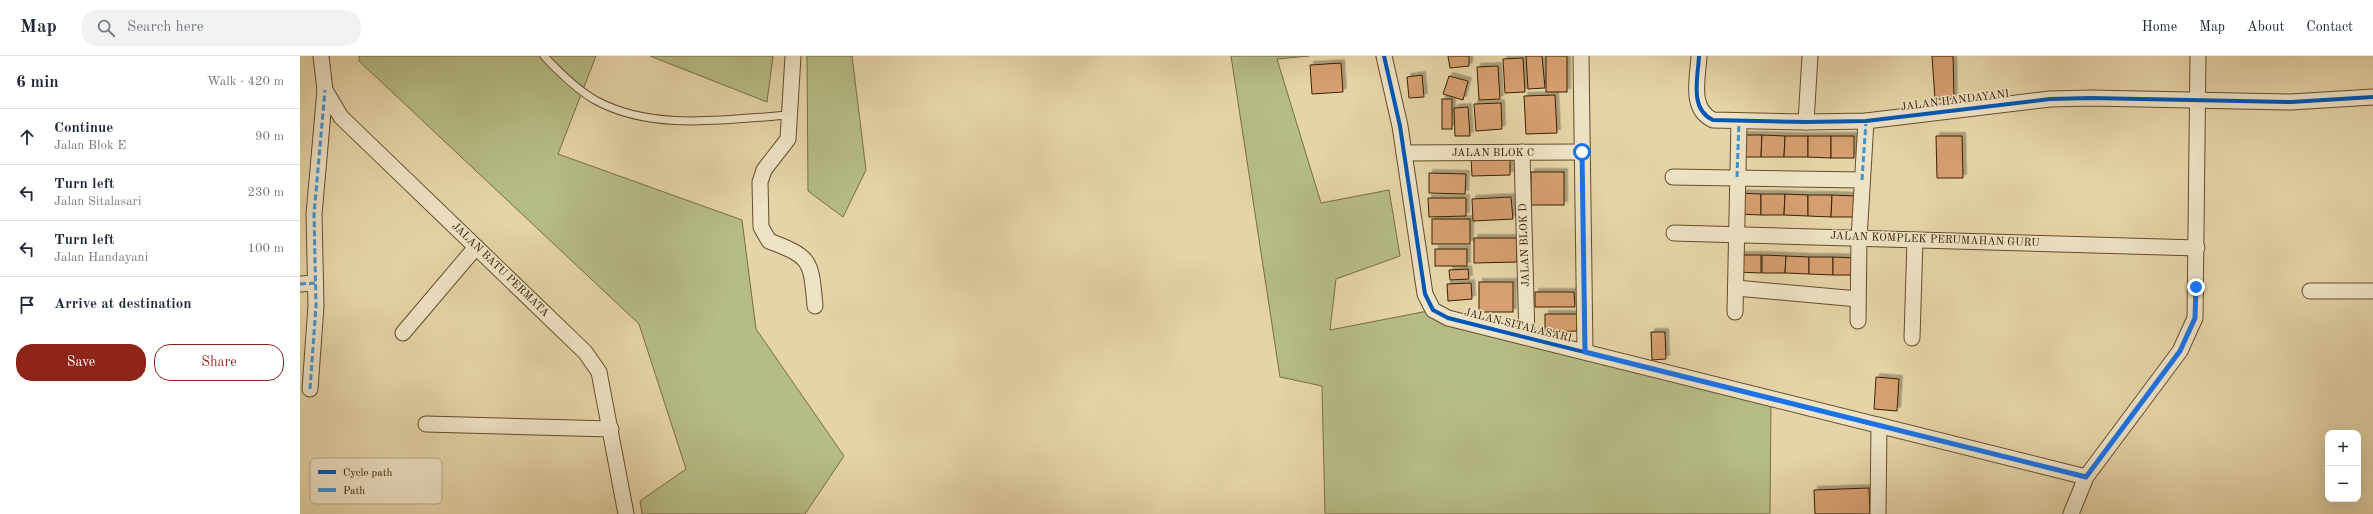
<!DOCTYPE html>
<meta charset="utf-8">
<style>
body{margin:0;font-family:"Old Standard TT",serif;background:#f2f2f3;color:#1f2937}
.controls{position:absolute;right:12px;bottom:12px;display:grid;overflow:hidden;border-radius:8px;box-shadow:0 4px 16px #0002}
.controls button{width:36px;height:36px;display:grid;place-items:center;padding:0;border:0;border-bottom:1px solid #e0e1e3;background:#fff;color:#1f2937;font:20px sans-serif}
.stop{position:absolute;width:12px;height:12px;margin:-9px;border:3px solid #1a73e8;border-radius:50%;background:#fff}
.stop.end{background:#1a73e8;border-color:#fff;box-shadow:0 1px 4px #0008}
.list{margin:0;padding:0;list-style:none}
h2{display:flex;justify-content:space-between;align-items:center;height:52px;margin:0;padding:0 16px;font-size:17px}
h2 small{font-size:13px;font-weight:400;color:#747a83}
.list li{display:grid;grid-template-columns:26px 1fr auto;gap:12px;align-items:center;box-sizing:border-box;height:56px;padding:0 16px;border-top:1px solid #e0e1e3}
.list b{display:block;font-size:15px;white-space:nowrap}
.list p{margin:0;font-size:13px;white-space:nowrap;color:#747a83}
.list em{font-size:13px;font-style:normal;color:#747a83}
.actions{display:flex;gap:8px;padding:12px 16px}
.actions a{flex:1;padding:9px 0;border:1px solid #8f2418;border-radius:16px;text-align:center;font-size:14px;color:#8f2418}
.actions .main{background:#8f2418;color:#fff}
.icon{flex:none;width:22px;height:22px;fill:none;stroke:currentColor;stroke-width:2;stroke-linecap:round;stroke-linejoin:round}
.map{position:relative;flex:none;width:2073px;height:458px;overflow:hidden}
header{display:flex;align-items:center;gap:24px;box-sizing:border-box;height:56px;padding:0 20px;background:#fff;border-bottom:1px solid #e0e1e3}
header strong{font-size:19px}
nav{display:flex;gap:22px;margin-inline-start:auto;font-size:14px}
.search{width:280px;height:36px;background:#f2f2f3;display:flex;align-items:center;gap:10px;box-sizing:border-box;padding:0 14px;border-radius:16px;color:#747a83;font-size:15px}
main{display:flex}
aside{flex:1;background:#fff}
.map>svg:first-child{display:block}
.green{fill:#b6bc85;stroke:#786e42}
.building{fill:#d59f71;stroke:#3a2000;filter:url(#shadow)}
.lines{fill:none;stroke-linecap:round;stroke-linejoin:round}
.lane-casing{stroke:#654d2a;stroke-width:9}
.street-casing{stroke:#654d2a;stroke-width:17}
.lane{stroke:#eee3c6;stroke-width:7}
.street{stroke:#eee3c6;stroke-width:15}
.quiet{stroke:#3e94d0;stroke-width:3;stroke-dasharray:6 3;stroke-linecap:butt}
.cycleway-casing{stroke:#eee3c6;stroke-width:6}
.cycleway{stroke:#0057b8;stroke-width:4}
.route{stroke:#1a73e8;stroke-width:5}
.labels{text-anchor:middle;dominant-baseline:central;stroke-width:3;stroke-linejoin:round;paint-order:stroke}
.street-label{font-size:11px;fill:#3a2000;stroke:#eee3c6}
.key{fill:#eee3c6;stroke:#b8a88b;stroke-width:1}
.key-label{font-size:11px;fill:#3a2000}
</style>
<header>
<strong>Map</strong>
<div class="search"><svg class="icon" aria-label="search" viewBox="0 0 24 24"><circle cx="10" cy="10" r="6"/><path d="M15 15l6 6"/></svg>Search here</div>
<nav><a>Home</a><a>Map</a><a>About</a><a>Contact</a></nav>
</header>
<main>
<aside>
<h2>6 min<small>Walk · 420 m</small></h2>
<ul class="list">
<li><svg class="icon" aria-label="ahead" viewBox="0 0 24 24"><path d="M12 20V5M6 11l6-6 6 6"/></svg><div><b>Continue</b><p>Jalan Blok E</p></div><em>90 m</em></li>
<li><svg class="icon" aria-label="left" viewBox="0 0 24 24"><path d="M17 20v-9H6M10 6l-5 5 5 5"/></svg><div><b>Turn left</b><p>Jalan Sitalasari</p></div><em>230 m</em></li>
<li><svg class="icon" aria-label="left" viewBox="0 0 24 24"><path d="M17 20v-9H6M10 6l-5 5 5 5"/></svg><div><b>Turn left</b><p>Jalan Handayani</p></div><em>100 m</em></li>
<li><svg class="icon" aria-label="arrive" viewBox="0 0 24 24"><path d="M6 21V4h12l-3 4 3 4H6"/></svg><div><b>Arrive at destination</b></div></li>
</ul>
<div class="actions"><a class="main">Save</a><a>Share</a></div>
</aside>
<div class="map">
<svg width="2073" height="458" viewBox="0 0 2073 458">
<defs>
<filter id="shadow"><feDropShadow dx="3.5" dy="-3.5" stdDeviation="0" flood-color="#0004"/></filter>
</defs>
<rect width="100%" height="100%" fill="#e5d4a7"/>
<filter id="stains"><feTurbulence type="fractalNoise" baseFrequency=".005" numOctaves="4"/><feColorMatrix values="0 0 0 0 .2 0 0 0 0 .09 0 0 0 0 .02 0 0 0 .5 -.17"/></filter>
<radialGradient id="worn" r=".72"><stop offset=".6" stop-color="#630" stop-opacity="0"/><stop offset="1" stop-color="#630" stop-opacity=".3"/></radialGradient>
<!-- green -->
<g class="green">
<polygon points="59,0 296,0 258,98 442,164 456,273 544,400 505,458 342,458 340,445 386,413 339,268 59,5"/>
<polygon points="350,0 473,0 467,46"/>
<polygon points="507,0 552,0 566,114 543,161 508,135"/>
<polygon points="931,0 1009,0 977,3 1021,147 1089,134 1100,200 1036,223 1030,274 1133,254 1471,342 1470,458 1025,458 1022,330 980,321"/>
</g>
<!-- building -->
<g class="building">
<polygon points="1148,0 1169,0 1169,10 1150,12"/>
<polygon points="1226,0 1242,0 1245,32 1228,33"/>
<rect x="1246" y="0" width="21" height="36"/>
<polygon points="1632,0 1653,0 1654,43 1635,43"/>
<polygon points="1223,2 1225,36 1205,37 1203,3"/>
<polygon points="1041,7 1043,36 1012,38 1010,9"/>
<polygon points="1198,10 1200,43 1179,44 1177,11"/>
<polygon points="1122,19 1124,41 1109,42 1107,21"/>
<polygon points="1149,20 1168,25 1163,44 1143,38"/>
<polygon points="1255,39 1257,77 1226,78 1224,40"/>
<rect x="1142" y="43" width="10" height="30"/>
<polygon points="1201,47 1202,73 1176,75 1174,48"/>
<polygon points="1168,51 1170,80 1155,80 1154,52"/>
<polygon points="1439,79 1462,79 1461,101 1438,101"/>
<polygon points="1462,79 1485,80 1484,101 1461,101"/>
<polygon points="1485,80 1508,80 1508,101 1484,101"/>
<polygon points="1508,80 1531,80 1531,102 1508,101"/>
<rect x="1531" y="80" width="23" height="22"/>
<polygon points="1636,80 1662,80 1663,122 1637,122"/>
<polygon points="1210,100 1210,119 1172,120 1171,101"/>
<rect x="1231" y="116" width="33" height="33"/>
<polygon points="1129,117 1166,118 1165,138 1129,137"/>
<polygon points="1437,137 1461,138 1461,159 1437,158"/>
<polygon points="1461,138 1485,138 1484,159 1461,159"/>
<polygon points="1485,138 1508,139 1508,160 1484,159"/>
<polygon points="1508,139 1532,139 1531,161 1508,160"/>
<polygon points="1532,139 1555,140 1555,161 1531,161"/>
<polygon points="1211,141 1213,163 1173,165 1172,143"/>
<polygon points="1128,142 1166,142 1166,160 1129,161"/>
<rect x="1132" y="163" width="38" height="25"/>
<polygon points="1174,182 1217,182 1217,206 1174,207"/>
<rect x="1135" y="193" width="32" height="17"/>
<polygon points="1438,199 1461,199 1461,217 1437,216"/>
<polygon points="1462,199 1486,200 1485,217 1462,217"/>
<polygon points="1486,200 1509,201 1509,218 1485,217"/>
<polygon points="1509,201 1533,201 1533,219 1509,218"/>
<polygon points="1533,201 1557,202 1556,219 1533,219"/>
<polygon points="1168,213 1169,223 1150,224 1149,214"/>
<rect x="1179" y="226" width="34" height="30"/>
<polygon points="1171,227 1172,243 1148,245 1147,228"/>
<polygon points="1235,236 1274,236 1275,251 1235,251"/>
<polygon points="1245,258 1277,258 1277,275 1245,276"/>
<polygon points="1351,276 1365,276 1366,303 1352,304"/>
<polygon points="1576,321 1599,323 1597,355 1574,353"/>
<polygon points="1569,432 1570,458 1515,458 1514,434"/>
</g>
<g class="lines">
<defs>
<path id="lane" d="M244,0C259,16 276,33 295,44C353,76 427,63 490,59"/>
<g id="street">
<polyline points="21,0 25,34 41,61 285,296 299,316 326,458"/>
<path d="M493,0L488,83L464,114L460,126L461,171L469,185C512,201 511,205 515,250"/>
<polyline points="1084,0 1100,70 1125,238 1133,254 1148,262 1786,421"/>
<polyline points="1281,0 1285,296"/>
<path d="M1399,0C1398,22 1389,53 1413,64L1506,66L1566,65L1750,43L1791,42L1991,46L2073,41"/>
<polyline points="1506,66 1510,0"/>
<polyline points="1222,96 1227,281"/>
<polyline points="1104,97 1282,96"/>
<polyline points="1373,121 1562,124"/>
<polyline points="1374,177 1897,192"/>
<polyline points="0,228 15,227"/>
<polyline points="1436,232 1558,243"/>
<polyline points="2010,235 2073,235"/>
<polyline points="1435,256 1439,65"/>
<polyline points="1558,265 1559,183 1566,65"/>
<polyline points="103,277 176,191"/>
<polyline points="1612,282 1615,184"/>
<polyline points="10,333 16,250 14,158 25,34"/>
<polyline points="126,368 311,373"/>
<polyline points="1578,458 1579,369"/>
<polyline points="1771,458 1786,421 1880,295 1895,262 1898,0"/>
</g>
</defs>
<!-- lane casing -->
<use href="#lane" class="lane-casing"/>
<!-- street casing -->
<use href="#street" class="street-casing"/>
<!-- lane -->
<use href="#lane" class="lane"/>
<!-- street -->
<use href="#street" class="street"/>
<!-- quiet -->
<g class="quiet">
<polyline points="1437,121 1439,65"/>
<polyline points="1562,124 1566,65"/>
<polyline points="0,228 15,227"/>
<polyline points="10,333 16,250 14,158 25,34"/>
</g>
<defs>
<g id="cycleway">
<polyline points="1084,0 1100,70 1125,238 1133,254 1148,262 1786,421"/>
<path d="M1399,0C1398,22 1389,53 1413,64L1506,66L1566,65L1750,43L1791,42L1991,46L2073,41"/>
</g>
</defs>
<!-- cycleway casing -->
<use href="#cycleway" class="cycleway-casing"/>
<!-- cycleway -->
<use href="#cycleway" class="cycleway"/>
</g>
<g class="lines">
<!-- route -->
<polyline class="route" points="1282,96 1285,296 1786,421 1880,295 1895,262 1896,231"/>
</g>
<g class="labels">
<!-- street labels -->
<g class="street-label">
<text transform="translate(1655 45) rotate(-7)">JALAN HANDAYANI</text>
<text x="1193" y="97">JALAN BLOK C</text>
<text transform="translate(1635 184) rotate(2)">JALAN KOMPLEK PERUMAHAN GURU</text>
<text transform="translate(1225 189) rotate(-92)">JALAN BLOK D</text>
<text transform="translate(200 214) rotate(44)">JALAN BATU PERMATA</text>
<text transform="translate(1218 270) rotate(14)">JALAN SITALASARI</text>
</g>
</g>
<!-- legend -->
<rect x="10" y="402" width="132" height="46" rx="6" class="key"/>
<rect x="18" y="414" width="18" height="4" fill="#0057b8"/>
<rect x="18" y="432" width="18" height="4" fill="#3e94d0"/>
<g class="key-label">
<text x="43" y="420">Cycle path</text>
<text x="43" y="438">Path</text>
</g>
<rect width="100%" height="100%" filter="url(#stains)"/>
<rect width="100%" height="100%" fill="url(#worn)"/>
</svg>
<div class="controls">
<button>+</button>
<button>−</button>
</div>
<div class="stop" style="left:1282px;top:96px"></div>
<div class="stop end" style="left:1896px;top:231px"></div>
</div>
</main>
